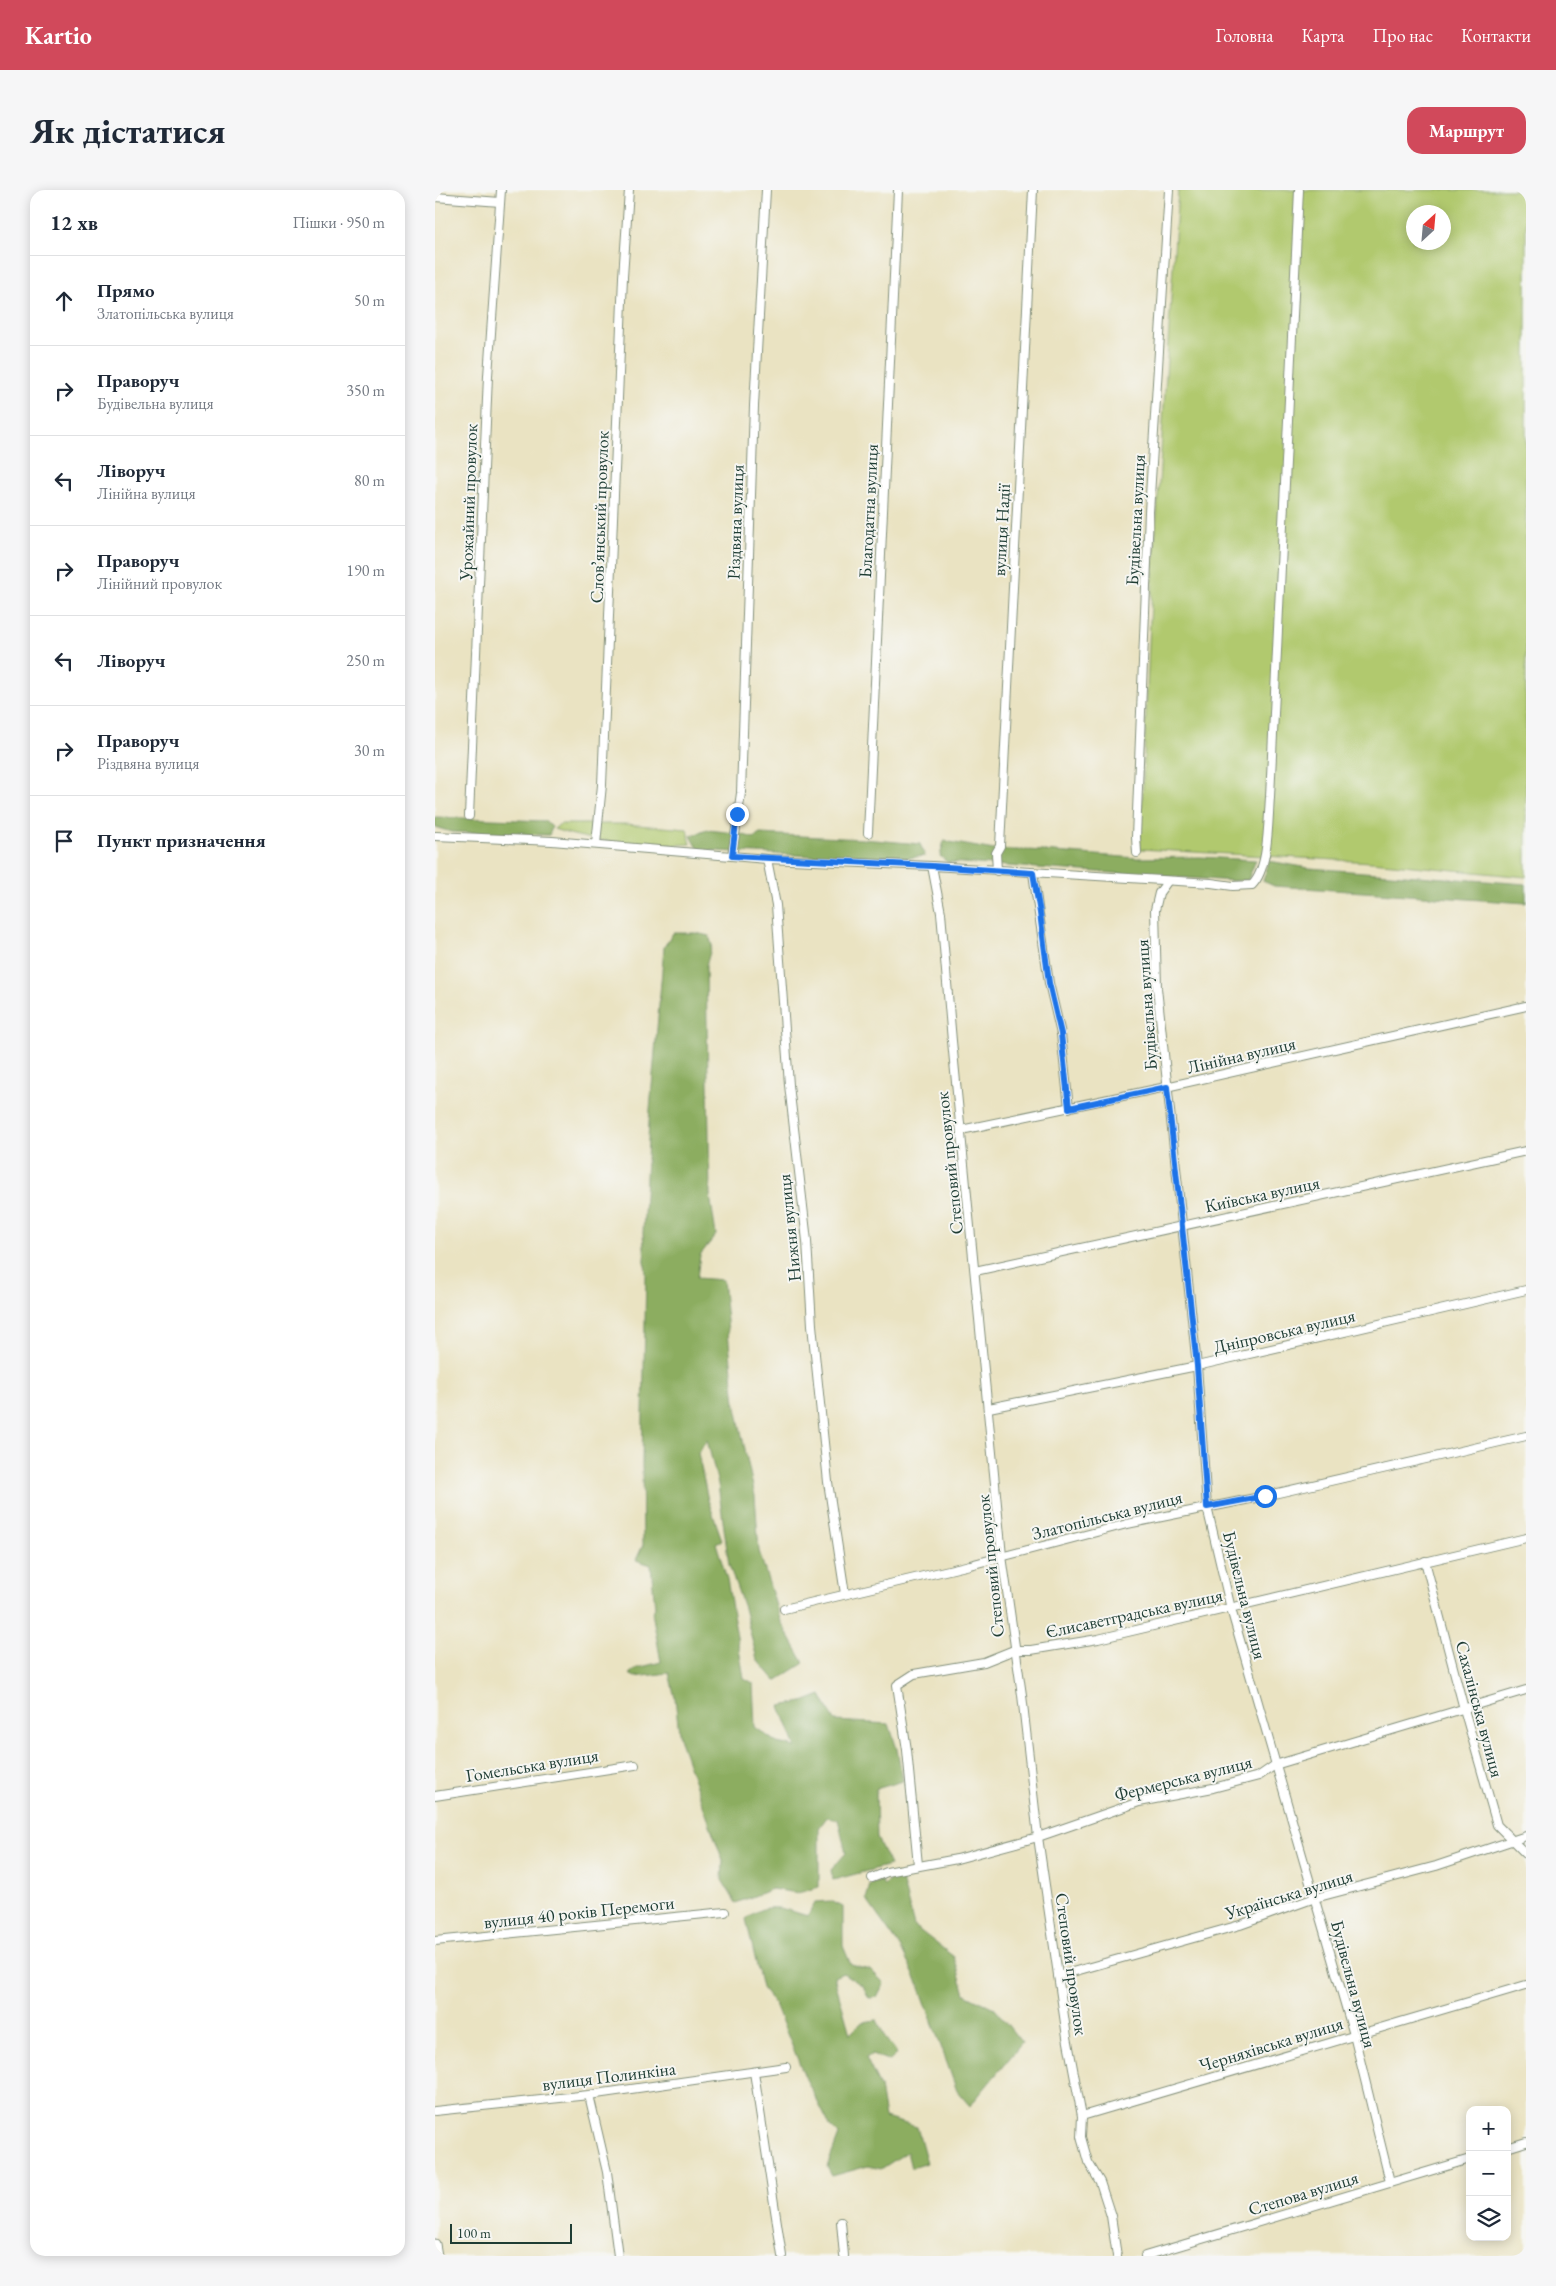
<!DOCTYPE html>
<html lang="uk">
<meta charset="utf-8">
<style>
body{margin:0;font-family:"EB Garamond",serif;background:#f6f6f7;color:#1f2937}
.controls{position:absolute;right:15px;bottom:15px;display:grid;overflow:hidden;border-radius:10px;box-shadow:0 2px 12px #0003}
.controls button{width:45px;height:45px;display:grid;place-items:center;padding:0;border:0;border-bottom:1px solid #e0e1e3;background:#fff;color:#1f2937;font:25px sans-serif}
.compass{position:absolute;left:971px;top:15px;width:45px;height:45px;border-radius:50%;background:#fff;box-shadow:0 2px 12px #0003;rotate:26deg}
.scale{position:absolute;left:15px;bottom:12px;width:122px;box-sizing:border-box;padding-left:5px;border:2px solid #1f3d34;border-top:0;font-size:14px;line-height:18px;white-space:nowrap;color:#1f3d34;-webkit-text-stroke:4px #f6f6f2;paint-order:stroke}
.stop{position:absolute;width:15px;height:15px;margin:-11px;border:4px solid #1a73e8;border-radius:50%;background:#fff}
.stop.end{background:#1a73e8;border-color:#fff;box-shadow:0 1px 5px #0008}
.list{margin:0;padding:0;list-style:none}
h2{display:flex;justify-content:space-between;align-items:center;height:65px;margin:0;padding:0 20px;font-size:21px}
h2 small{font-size:16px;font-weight:400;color:#747a83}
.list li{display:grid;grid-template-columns:32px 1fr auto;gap:15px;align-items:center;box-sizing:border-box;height:90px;padding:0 20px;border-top:1px solid #e0e1e3}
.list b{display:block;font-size:19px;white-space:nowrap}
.list p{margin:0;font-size:16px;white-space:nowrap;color:#747a83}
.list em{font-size:16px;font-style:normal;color:#747a83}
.icon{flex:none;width:28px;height:28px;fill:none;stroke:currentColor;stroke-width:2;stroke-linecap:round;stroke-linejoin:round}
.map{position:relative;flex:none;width:1091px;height:2066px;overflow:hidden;border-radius:15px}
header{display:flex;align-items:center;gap:30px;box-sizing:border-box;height:70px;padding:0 25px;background:#d1495b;color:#fff}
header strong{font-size:24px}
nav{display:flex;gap:28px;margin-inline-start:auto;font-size:18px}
.intro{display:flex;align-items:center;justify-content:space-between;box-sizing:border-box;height:120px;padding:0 30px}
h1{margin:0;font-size:35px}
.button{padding:12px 22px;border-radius:15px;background:#d1495b;color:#fff;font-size:18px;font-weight:700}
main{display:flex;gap:30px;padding:0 30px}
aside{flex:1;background:#fff;border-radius:15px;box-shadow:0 2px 12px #0003}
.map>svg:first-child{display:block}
.green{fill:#b1c96e;stroke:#688351;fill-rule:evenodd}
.forest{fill:#8cad61;stroke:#56754a}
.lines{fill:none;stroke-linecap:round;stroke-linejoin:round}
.minor-casing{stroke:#84907b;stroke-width:10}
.tertiary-casing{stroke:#84907b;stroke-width:11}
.minor{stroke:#fff;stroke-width:8}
.tertiary{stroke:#fff;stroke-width:9}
.route{stroke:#1a73e8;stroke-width:6}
.labels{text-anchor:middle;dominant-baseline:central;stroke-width:4;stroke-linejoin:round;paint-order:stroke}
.street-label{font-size:18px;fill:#1f3d34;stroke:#f6f6f2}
</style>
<header>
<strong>Kartio</strong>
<nav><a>Головна</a><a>Карта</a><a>Про нас</a><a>Контакти</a></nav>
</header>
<div class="intro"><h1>Як дістатися</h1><a class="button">Маршрут</a></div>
<main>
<aside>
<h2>12 хв<small>Пішки · 950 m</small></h2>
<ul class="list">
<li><svg class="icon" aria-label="ahead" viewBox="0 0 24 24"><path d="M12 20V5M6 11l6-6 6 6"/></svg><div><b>Прямо</b><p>Златопільська вулиця</p></div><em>50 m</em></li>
<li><svg class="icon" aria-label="right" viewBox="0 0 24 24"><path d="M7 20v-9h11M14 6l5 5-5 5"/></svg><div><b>Праворуч</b><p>Будівельна вулиця</p></div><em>350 m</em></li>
<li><svg class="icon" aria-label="left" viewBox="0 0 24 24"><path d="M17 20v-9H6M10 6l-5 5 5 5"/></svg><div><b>Ліворуч</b><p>Лінійна вулиця</p></div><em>80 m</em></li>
<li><svg class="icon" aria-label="right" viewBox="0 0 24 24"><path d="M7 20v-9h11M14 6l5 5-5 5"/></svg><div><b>Праворуч</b><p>Лінійний провулок</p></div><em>190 m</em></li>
<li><svg class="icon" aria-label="left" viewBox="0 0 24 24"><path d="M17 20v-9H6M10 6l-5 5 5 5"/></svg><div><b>Ліворуч</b></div><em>250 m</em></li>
<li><svg class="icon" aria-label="right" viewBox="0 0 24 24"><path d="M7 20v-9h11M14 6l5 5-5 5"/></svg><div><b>Праворуч</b><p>Різдвяна вулиця</p></div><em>30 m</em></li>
<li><svg class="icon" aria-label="arrive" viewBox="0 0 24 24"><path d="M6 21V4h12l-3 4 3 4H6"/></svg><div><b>Пункт призначення</b></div></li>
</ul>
</aside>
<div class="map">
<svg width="1091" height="2066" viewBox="0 0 1091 2066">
<rect width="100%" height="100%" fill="#f6f6f2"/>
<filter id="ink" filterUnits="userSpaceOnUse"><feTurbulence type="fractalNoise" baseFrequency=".02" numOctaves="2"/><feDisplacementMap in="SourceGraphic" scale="10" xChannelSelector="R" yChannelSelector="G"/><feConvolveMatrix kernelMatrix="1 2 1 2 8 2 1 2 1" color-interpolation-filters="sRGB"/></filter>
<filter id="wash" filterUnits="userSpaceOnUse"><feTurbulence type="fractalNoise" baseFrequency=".0096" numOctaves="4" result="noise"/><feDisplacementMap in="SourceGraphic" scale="20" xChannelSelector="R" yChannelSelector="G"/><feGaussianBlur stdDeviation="1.12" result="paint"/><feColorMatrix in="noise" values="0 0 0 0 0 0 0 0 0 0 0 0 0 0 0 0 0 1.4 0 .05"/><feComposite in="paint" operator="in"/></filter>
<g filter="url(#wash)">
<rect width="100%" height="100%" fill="#eae3c2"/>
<!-- green -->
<g class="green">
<path d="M743,0H1091V687L937,672L705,659L715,432ZM978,22H1008V52H978Z"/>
<path d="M125,634H190L252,639L256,654C216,657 157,653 119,639Z"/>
</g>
<!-- forest -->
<g class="forest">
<polygon points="0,627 111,631 117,637 114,645 16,642 0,637"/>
<polygon points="272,640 302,643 319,648 325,644 428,649 485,654 490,666 455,670 264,660 256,646"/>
<polygon points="509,651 559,660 593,660 702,668 765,667 821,670 813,690 799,691 512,672 505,666"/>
<polygon points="834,671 874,678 1091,694 1091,713 839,696 828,691"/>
<polygon points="238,743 261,743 274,746 277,755 271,776 275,1005 281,1045 265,1065 262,1088 288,1090 300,1213 320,1306 324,1361 346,1432 369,1473 341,1491 322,1469 309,1418 294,1375 283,1294 272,1250 263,1263 273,1310 287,1350 281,1353 292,1389 309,1488 318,1493 320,1537 342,1553 361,1557 345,1516 368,1512 386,1505 400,1531 454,1534 462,1559 468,1591 441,1599 442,1648 455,1675 398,1690 396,1680 411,1663 403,1629 392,1627 384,1638 384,1697 363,1703 337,1699 301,1713 287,1690 288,1671 245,1551 240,1508 234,1483 200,1487 194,1484 202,1478 226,1472 217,1422 220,1418 216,1375 201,1370 208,1355 207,1270 211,1085 208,1043 214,931 229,757"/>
<polygon points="461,1683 467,1690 479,1736 519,1767 530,1804 560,1819 587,1853 535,1916 522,1901 484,1795 465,1757 431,1709 435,1695 446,1690 449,1696"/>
<path d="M396,1711L408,1717V1756L416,1775L436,1780L449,1793L442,1807L434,1808L428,1796L408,1783L399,1787L415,1844L427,1832L442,1830L451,1849L462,1864L455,1871L437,1864L431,1868L445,1897L450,1928L482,1937L492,1973L476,1978L472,1962L446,1979L433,1976L397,1986L392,1977L404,1945L395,1936L371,1889L340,1815L327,1798L311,1729C332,1710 348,1719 373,1726L380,1712Z"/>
</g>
</g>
<g filter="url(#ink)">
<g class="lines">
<defs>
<g id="minor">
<polyline points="0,7 65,12"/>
<polyline points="34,626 53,186 66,0"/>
<polyline points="433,643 463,0"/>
<path d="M0,646L117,651L332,669L497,676L776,693L798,696L817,695C834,679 833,631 835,607L864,0"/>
<polyline points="161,654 167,595 188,87 194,0"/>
<polyline points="702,663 701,647 714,322 734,0"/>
<polyline points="297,666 306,603 319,216 331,0"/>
<polyline points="332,669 341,715 354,895 372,1051 377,1135 393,1292 410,1404"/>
<polyline points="497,676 506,723 517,851 567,1366 587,1505 603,1647 632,1847 647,1926 646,1947 653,1972 665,1992 676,2026 682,2066"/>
<polyline points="562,681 561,663 565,656 598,0"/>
<polyline points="598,683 614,793 626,844 634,918"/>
<polyline points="732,692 724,703 720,720 722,798 762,1176 772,1317 796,1419 919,1845 955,1992"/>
<polyline points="526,940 731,897 1091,816"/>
<polyline points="540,1081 1091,961"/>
<polyline points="554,1218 762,1176 1091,1100"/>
<polyline points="990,1371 1029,1519 1062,1635 1091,1664"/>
<polyline points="349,1419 535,1375 692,1334 830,1306 1091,1246"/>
<polyline points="0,1606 200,1575"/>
<polyline points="483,1675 472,1560 462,1495 479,1484 549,1472 579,1460 596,1460 663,1449 1091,1348"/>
<polyline points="437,1688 452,1682 522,1669 603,1647 704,1612 778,1598 824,1586 840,1575 1091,1500"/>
<polyline points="0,1751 290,1722"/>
<polyline points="623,1786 805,1735 880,1708 1001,1676 1091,1646"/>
<polyline points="319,1882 347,2066"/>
<polyline points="154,1905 172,1982 183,2066"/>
<polyline points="0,1921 154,1905 351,1877"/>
<polyline points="647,1926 1091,1795"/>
<polyline points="1072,1958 1091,1952"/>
<polyline points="406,2032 409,2066"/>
<polyline points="710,2066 1035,1969"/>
</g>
<polyline id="tertiary" points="0,2054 2,2066"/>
</defs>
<!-- minor casing -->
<use href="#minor" class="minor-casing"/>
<!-- tertiary casing -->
<use href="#tertiary" class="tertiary-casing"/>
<!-- minor -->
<use href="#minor" class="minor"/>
<!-- tertiary -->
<use href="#tertiary" class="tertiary"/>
</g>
</g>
<g class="lines" filter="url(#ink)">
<!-- route -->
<polyline class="route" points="302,624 297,666 497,676 598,683 605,723 614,793 626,844 634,918 732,897 762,1176 772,1317 830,1306"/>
</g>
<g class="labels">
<!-- street labels -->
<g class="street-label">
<text transform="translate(33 312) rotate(-88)">Урожайний провулок</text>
<text transform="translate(433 321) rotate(-87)">Благодатна вулиця</text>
<text transform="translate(164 327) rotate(-88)">Словʼянський провулок</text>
<text transform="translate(700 330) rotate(-87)">Будівельна вулиця</text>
<text transform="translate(300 332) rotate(-88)">Різдвяна вулиця</text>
<text transform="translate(566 340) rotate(-87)">вулиця Надії</text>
<text transform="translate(711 815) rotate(-94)">Будівельна вулиця</text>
<text transform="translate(806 865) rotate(-13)">Лінійна вулиця</text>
<text transform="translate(514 973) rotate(-96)">Степовий провулок</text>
<text transform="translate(827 1004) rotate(-12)">Київська вулиця</text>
<text transform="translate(354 1038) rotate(-96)">Нижня вулиця</text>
<text transform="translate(849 1141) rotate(-13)">Дніпровська вулиця</text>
<text transform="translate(672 1325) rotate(-14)">Златопільська вулиця</text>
<text transform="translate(555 1376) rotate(-96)">Степовий провулок</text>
<text transform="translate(810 1405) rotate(76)">Будівельна вулиця</text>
<text transform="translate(699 1423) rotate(-12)">Єлисаветградська вулиця</text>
<text transform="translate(1045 1519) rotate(75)">Сахалінська вулиця</text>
<text transform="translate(97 1575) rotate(-9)">Гомельська вулиця</text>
<text transform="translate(748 1588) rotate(-14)">Фермерська вулиця</text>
<text transform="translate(854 1704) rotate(-17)">Українська вулиця</text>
<text transform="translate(144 1722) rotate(-6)">вулиця 40 років Перемоги</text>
<text transform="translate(637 1774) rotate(82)">Степовий провулок</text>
<text transform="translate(919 1794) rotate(75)">Будівельна вулиця</text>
<text transform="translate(836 1854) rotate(-17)">Черняхівська вулиця</text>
<text transform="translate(174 1886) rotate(-7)">вулиця Полинкіна</text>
<text transform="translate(868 2003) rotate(-17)">Степова вулиця</text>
</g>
</g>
</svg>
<div class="controls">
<button>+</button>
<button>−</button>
<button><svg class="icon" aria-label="layers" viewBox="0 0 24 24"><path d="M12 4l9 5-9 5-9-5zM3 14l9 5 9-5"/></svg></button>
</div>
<svg class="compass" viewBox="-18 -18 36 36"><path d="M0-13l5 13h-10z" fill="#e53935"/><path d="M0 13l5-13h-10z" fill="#747a83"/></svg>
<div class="scale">100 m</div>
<div class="stop" style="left:830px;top:1306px"></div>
<div class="stop end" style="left:302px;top:624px"></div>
</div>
</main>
